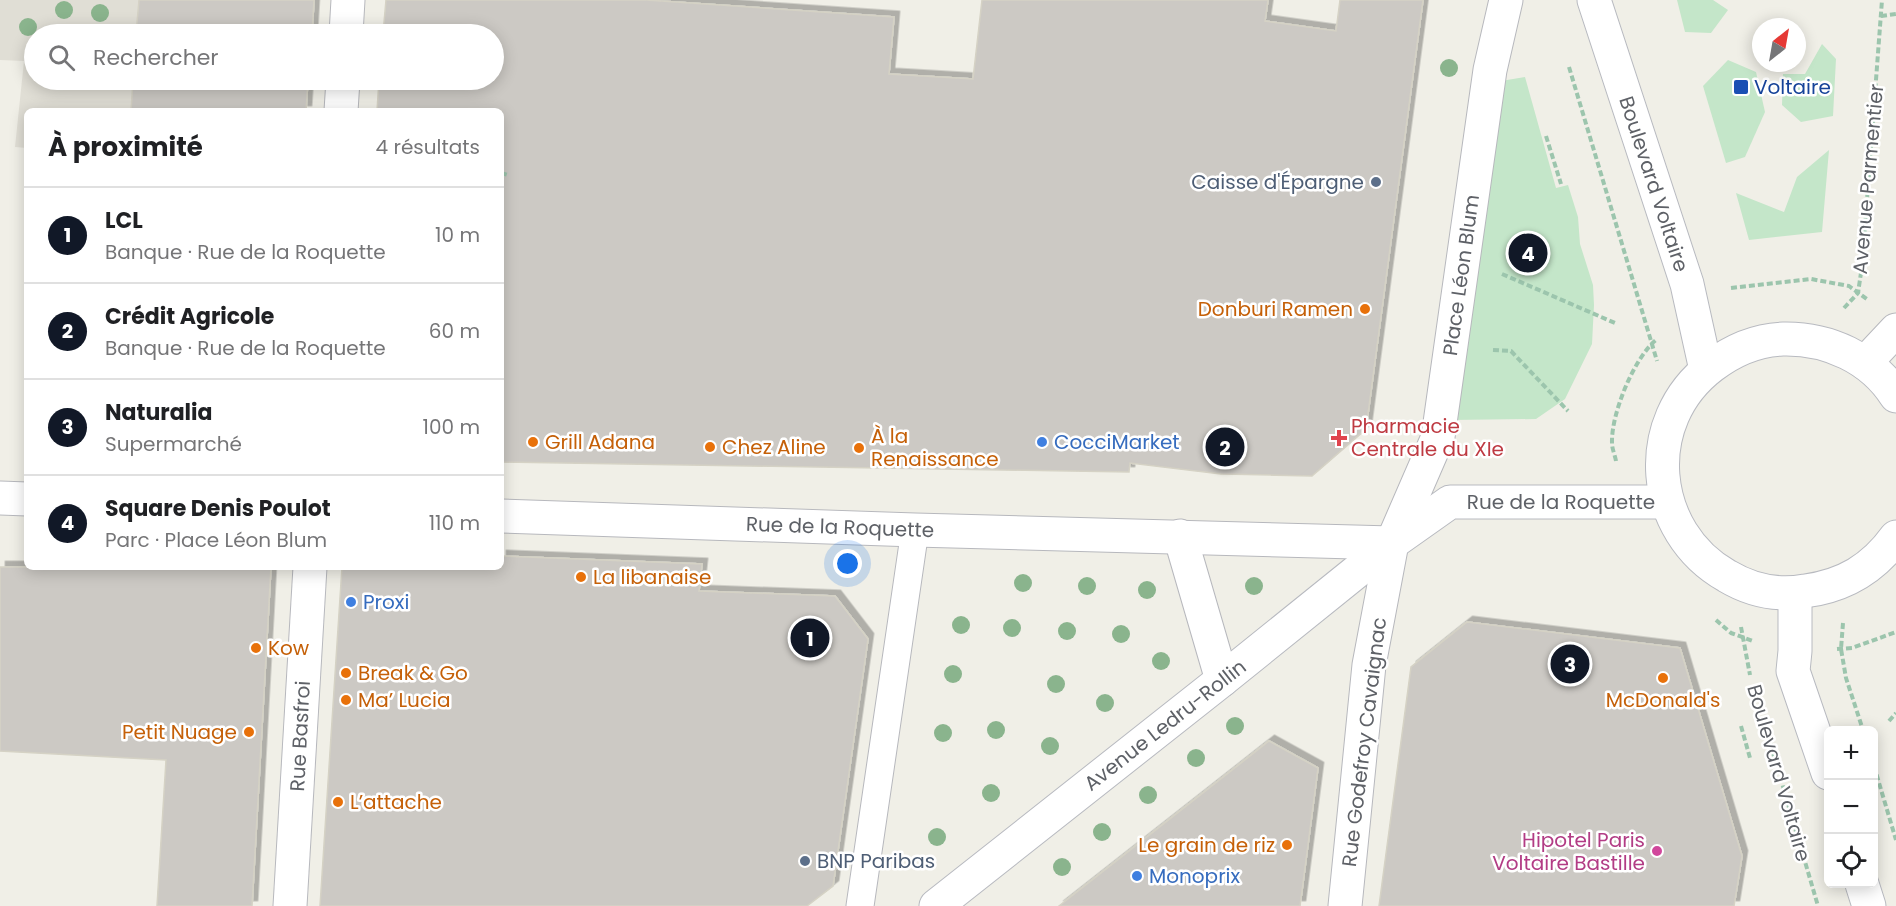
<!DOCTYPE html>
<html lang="fr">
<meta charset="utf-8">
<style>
body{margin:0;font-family:Poppins,sans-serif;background:#f2f2f2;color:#202124}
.controls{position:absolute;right:18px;bottom:18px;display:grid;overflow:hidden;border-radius:9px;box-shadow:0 3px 15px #0003}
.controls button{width:54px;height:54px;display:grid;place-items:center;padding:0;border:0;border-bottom:2px solid #e0e0e0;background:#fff;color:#202124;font:30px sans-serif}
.compass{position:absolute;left:1752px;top:18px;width:54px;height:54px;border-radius:50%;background:#fff;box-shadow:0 3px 15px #0003;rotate:31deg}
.you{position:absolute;left:848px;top:564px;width:21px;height:21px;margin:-15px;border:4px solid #fff;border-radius:50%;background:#1a73e8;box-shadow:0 0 0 9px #1a73e833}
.badge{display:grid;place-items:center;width:39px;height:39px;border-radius:50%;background:#111827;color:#fff;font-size:20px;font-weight:700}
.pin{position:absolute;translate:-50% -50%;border:3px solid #fff;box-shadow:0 2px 6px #0006}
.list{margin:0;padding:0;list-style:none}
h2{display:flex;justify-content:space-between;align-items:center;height:78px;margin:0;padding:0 24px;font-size:26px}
h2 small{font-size:20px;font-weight:400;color:#757577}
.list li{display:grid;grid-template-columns:39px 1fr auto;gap:18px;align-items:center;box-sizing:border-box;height:96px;padding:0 24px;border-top:2px solid #e0e0e0}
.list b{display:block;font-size:22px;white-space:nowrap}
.list p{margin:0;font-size:20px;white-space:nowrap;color:#757577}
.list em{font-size:20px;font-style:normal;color:#757577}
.icon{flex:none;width:33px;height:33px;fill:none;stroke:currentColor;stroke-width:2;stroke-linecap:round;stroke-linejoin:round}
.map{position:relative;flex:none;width:1896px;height:906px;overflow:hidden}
.search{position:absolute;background:#fff;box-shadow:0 3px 15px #0003;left:24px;top:24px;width:480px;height:66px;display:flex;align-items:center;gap:15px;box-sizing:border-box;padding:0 21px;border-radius:33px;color:#757577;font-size:22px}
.panel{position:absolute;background:#fff;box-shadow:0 3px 15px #0003;left:24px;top:108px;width:480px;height:462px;border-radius:9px}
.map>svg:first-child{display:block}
.education{fill:#e0ded5}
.green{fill:#c4e6c9}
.building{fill:#ccc9c4;stroke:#d5d2c5;stroke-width:1.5;filter:url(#shadow)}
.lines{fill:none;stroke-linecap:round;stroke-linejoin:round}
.service-casing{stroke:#b7b8bd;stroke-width:29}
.pedestrian-casing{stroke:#b7b8bd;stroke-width:35}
.minor-casing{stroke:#b7b8bd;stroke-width:35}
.tertiary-casing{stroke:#b7b8bd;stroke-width:35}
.secondary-casing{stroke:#b8bac0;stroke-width:35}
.path{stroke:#9cc5ad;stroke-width:4;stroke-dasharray:6 3;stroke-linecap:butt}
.service{stroke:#fff;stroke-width:27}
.pedestrian{stroke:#fff;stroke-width:33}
.minor{stroke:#fff;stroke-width:33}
.tertiary{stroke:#fff;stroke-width:33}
.secondary{stroke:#fff;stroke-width:33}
.tree{fill:#8ab48d}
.transit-dot{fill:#1a4fb4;stroke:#fff;stroke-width:2}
.service-dot{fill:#5c6f8a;stroke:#fff;stroke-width:2}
.food-dot{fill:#e8710a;stroke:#fff;stroke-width:2}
.health-dot{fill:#e0444e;stroke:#fff;stroke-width:2}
.shop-dot{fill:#3f7fe0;stroke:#fff;stroke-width:2}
.hotel-dot{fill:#d1479c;stroke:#fff;stroke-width:2}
.labels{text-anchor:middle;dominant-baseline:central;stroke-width:5;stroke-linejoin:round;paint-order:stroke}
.transit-label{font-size:20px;fill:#164399;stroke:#fff;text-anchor:start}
.street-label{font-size:20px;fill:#5e6167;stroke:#fff}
.service-label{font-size:20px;fill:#4e5e75;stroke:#fff;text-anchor:end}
.food-label{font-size:20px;fill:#c56008;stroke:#fff;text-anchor:start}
.health-label{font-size:20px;fill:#be3a42;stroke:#fff;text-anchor:start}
.shop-label{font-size:20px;fill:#366cbe;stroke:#fff;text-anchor:start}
.hotel-label{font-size:20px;fill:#b23c85;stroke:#fff;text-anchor:end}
</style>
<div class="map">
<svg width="1896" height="906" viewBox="0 0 1896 906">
<defs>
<filter id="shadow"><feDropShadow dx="5.5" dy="-5.5" stdDeviation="0" flood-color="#0004"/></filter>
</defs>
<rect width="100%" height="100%" fill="#f0efe7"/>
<!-- education -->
<polygon class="education" points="0,0 213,0 200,16 199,34 34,34 34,80 195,80 193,111 27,111 27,148 15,147 24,61 0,60"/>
<!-- green -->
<g class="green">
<polygon points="1677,0 1713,0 1728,10 1711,33 1685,32"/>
<polygon points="1822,44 1836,59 1833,116 1801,122 1782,105 1783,74 1805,74"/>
<polygon points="1728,60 1756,72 1765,112 1745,157 1726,163 1703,86"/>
<polygon points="1525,77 1556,188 1568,185 1578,217 1580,244 1593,285 1594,305 1592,344 1565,399 1536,419 1451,420 1495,82"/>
<polygon points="1829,150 1822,232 1749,240 1736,193 1784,212 1797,177"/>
</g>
<!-- building -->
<g class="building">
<polygon points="139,0 314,0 312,34 136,34"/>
<polygon points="386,0 646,0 894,17 889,74 973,79 982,0 1268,0 1265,21 1336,31 1340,0 1423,0 1366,429 1312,476 1221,474 1130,463 1129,472 501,462 501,111 377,111 379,80 494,80 494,34 383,34"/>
<polygon points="133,80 308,80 306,111 131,111"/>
<polygon points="501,556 702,564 699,591 835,596 868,639 833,886 807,906 320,906 342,567 501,567"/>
<polygon points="0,567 271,567 252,906 157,906 166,760 0,751"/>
<polygon points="1467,622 1680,648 1742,856 1734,906 1379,906 1411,667"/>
<polygon points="1269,741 1318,768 1300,906 1059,906"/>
</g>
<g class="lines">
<defs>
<polyline id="service" points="860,906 915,530"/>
<polyline id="pedestrian" points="1392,543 1438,437 1490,70 1506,0"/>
<g id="minor">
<polyline points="346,34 348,0"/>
<polyline points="341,111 343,80"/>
<polyline points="0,498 27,499"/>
<polyline points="501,516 915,530 1392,543 1369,665 1345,906"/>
<polyline points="1180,536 1222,680"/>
<polyline points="290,906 310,567"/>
</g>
<polyline id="tertiary" points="1865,363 1896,330"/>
<g id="secondary">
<polyline points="1594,0 1687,284 1706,370"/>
<path d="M1896,396C1872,358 1828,338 1783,339C1757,340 1733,350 1712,366C1639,421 1649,532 1727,576C1752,591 1777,596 1805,591C1844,586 1873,569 1896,537"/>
<polyline points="1795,593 1795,651 1793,671 1828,773"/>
<polyline points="1862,884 1869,906"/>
<polyline points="936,906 1222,680 1392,543 1450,502 1667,502"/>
</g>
</defs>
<!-- service casing -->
<use href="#service" class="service-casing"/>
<!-- pedestrian casing -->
<use href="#pedestrian" class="pedestrian-casing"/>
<!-- minor casing -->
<use href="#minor" class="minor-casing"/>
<!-- tertiary casing -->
<use href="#tertiary" class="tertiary-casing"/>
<!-- secondary casing -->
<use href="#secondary" class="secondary-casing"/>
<!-- path -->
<g class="path">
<polyline points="1881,16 1896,14"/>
<polyline points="1569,67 1657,361"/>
<polyline points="1546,136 1561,184"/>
<polyline points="501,173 508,175"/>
<polyline points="1502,274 1615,323"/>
<polyline points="1731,288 1811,279 1849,286 1868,300"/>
<polyline points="1844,308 1858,293 1862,266 1882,0"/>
<polyline points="1493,350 1511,351 1568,411"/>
<path d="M1616,461C1615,455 1612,449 1612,443C1611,414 1634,358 1656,340"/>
<polyline points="1716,620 1731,633 1753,641"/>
<polyline points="1843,623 1841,649 1846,678 1863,730"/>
<polyline points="1741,627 1750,675"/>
<polyline points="1837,649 1852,648 1896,632"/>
<polyline points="1889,721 1896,713"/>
<polyline points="1765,725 1818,906"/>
<polyline points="1741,726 1750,758"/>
<polyline points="1874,766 1896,840"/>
</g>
<!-- service -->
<use href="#service" class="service"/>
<!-- pedestrian -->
<use href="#pedestrian" class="pedestrian"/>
<!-- minor -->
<use href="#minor" class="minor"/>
<!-- tertiary -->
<use href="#tertiary" class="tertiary"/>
<!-- secondary -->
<use href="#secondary" class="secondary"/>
</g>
<!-- trees -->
<g class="tree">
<circle cx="64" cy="10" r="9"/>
<circle cx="100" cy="13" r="9"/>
<circle cx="28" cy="27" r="9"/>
<circle cx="1449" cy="68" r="9"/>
<circle cx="1023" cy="583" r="9"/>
<circle cx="1087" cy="586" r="9"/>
<circle cx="1254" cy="586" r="9"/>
<circle cx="1147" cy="590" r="9"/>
<circle cx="961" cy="625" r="9"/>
<circle cx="1012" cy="628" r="9"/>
<circle cx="1067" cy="631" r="9"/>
<circle cx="1121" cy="634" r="9"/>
<circle cx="1161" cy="661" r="9"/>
<circle cx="953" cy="674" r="9"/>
<circle cx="1056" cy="684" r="9"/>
<circle cx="1105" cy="703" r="9"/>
<circle cx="1235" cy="726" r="9"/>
<circle cx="996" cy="730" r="9"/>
<circle cx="943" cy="733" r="9"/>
<circle cx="1050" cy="746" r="9"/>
<circle cx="1196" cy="758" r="9"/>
<circle cx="991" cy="793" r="9"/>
<circle cx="1148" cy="795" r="9"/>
<circle cx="1102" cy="832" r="9"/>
<circle cx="937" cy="837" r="9"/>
<circle cx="1062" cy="867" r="9"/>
</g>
<!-- markers -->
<rect class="transit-dot" x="1733" y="79" width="16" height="16" rx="3"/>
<g class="service-dot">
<circle cx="1376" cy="182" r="6"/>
<circle cx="805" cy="861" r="6"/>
</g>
<g class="food-dot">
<circle cx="1365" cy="309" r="6"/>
<circle cx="533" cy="442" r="6"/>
<circle cx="710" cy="447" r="6"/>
<circle cx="859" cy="448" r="6"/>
<circle cx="581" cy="577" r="6"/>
<circle cx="256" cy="648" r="6"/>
<circle cx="346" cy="673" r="6"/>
<circle cx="1663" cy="678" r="6"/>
<circle cx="346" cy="700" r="6"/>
<circle cx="249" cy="732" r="6"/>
<circle cx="338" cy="802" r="6"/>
<circle cx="1287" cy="845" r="6"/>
</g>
<path class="health-dot" d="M1336 429h6v6h6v6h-6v6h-6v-6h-6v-6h6z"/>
<g class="shop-dot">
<circle cx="1042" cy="442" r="6"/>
<circle cx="351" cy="602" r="6"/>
<circle cx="1137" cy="876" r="6"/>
</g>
<circle class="hotel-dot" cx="1657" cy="851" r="6"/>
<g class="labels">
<!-- transit labels -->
<g class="transit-label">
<text x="1754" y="87">Voltaire</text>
</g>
<!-- street labels -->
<g class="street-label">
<text transform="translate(1868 179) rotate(-85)">Avenue Parmentier</text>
<text transform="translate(1654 184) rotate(72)">Boulevard Voltaire</text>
<text transform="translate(1461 275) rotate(-82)">Place Léon Blum</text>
<text x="1561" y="502">Rue de la Roquette</text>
<text transform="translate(840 527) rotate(2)">Rue de la Roquette</text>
<text transform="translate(1165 725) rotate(-38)">Avenue Ledru-Rollin</text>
<text transform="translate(300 736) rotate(-87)">Rue Basfroi</text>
<text transform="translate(1364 742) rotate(-83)">Rue Godefroy Cavaignac</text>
<text transform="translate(1779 773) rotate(74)">Boulevard Voltaire</text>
</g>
<!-- service labels -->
<g class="service-label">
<text x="1364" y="182">Caisse d'Épargne</text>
<text x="817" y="861" text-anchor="start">BNP Paribas</text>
</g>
<!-- food labels -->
<g class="food-label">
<text x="1353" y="309" text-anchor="end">Donburi Ramen</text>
<text x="871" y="436">À la<tspan x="871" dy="23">Renaissance</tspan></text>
<text x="545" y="442">Grill Adana</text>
<text x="722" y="447">Chez Aline</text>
<text x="593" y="577">La libanaise</text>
<text x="268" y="648">Kow</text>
<text x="358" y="673">Break &amp; Go</text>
<text x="358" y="700">Ma’ Lucia</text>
<text x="1663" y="700" text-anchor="middle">McDonald's</text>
<text x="237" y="732" text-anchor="end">Petit Nuage</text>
<text x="350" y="802">L’attache</text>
<text x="1275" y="845" text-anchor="end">Le grain de riz</text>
</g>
<!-- health labels -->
<g class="health-label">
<text x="1351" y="426">Pharmacie<tspan x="1351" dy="23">Centrale du XIe</tspan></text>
</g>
<!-- shop labels -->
<g class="shop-label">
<text x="1054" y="442">CocciMarket</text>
<text x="363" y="602">Proxi</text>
<text x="1149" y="876">Monoprix</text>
</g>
<!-- hotel labels -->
<g class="hotel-label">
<text x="1645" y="840">Hipotel Paris<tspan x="1645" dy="23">Voltaire Bastille</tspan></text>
</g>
</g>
</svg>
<div class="controls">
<button>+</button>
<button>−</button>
<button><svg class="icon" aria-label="locate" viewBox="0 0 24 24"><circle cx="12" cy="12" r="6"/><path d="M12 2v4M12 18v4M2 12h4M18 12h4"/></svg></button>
</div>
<svg class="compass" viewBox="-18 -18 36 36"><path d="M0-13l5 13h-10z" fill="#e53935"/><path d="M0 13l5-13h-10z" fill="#757577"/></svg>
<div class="you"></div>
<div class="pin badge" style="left:810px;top:638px">1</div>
<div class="pin badge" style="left:1225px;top:447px">2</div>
<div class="pin badge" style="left:1570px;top:664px">3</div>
<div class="pin badge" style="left:1528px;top:253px">4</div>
<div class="search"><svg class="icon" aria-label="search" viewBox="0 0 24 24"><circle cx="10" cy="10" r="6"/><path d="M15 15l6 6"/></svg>Rechercher</div>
<section class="panel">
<h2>À proximité<small>4 résultats</small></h2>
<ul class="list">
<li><span class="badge">1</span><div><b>LCL</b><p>Banque · Rue de la Roquette</p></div><em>10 m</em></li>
<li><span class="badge">2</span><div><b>Crédit Agricole</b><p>Banque · Rue de la Roquette</p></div><em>60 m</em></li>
<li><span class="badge">3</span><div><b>Naturalia</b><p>Supermarché</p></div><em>100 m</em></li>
<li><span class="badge">4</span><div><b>Square Denis Poulot</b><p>Parc · Place Léon Blum</p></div><em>110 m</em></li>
</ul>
</section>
</div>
